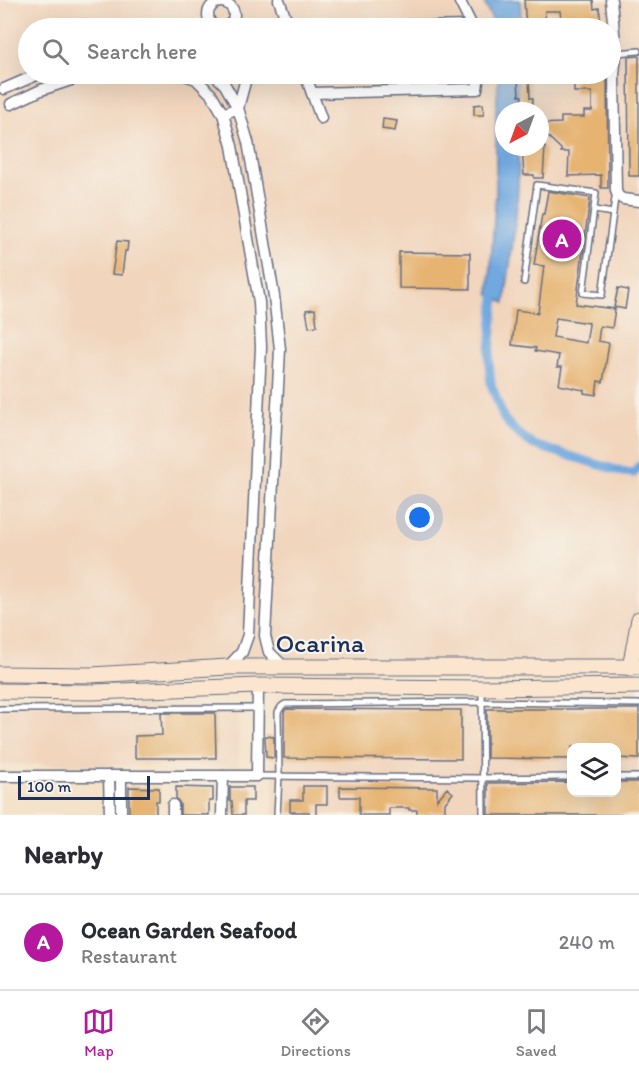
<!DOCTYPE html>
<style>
body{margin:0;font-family:Itim,sans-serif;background:#f2f2f3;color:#2b2b33}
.controls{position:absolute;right:18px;bottom:18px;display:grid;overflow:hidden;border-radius:12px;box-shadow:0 6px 24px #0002}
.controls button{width:54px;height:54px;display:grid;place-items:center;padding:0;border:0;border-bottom:2px solid #e1e1e2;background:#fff;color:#2b2b33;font:30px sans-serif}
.compass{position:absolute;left:495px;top:102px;width:54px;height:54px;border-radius:50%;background:#fff;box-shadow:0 6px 24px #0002;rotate:221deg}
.scale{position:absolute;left:18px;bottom:15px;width:132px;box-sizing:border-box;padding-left:6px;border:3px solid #1b2f5e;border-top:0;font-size:16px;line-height:21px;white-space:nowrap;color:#1b2f5e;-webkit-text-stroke:4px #f7f3e8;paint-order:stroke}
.you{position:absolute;left:420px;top:518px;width:21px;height:21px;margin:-15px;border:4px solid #fff;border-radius:50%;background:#1a73e8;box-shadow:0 0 0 9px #1a73e833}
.badge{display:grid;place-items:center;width:39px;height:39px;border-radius:50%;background:#b5179e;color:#fff;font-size:20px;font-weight:700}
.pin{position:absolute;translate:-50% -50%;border:3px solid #fff;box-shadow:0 2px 6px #0006}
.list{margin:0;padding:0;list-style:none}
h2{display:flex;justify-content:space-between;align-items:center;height:78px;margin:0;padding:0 24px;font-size:26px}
h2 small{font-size:20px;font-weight:400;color:#7c7c81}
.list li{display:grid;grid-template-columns:39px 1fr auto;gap:18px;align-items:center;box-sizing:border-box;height:96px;padding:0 24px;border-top:2px solid #e1e1e2}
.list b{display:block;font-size:22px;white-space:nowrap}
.list p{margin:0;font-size:20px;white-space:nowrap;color:#7c7c81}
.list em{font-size:20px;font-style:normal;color:#7c7c81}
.icon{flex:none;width:33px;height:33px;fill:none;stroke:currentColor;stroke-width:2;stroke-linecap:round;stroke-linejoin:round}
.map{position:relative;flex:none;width:639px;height:815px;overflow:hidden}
.search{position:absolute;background:#fff;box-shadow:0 6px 24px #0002;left:18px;right:18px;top:18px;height:66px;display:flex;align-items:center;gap:15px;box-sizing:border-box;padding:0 21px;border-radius:33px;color:#7c7c81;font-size:22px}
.sheet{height:174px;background:#fff}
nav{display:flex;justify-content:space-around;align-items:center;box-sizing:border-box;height:84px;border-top:2px solid #e1e1e2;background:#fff;font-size:16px;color:#7c7c81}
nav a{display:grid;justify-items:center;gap:3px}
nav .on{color:#b5179e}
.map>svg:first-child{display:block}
.built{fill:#f1d5bd;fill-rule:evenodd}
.water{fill:#71a8df;stroke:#466c9e;stroke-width:1.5}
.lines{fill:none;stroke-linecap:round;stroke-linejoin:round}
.canal{stroke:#71a8df;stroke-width:9}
.building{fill:#e6b371;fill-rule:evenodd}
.lane-casing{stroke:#676e83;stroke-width:8}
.street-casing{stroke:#676e83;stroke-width:13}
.secondary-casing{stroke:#676e83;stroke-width:17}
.lane{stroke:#fff;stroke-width:5}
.street{stroke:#fff;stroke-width:10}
.secondary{stroke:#fbe5cf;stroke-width:15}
.labels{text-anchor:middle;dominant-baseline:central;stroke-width:4.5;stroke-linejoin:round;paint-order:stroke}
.street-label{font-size:26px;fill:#1b2f5e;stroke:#f7f3e8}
</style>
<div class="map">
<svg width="639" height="815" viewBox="0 0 639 815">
<rect width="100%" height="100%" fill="#f7f3e8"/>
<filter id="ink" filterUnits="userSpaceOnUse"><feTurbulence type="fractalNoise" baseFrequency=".0167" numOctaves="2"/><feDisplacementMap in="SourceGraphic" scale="12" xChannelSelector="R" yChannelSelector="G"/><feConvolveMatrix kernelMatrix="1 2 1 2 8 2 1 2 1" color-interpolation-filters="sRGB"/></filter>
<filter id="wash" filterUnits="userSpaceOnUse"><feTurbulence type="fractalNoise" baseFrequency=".008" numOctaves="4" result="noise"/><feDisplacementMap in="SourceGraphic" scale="24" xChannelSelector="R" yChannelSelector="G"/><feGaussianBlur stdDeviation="1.35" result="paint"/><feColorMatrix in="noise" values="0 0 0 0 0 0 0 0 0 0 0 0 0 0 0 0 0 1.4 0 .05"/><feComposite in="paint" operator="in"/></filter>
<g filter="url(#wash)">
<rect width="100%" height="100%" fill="#f4e2c9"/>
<!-- built -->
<g class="built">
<path d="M0,0H639V667L0,674ZM28,28H610V74H28ZM504,111H540V147H504Z"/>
<path d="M275,702L639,705V815H273ZM572,748H616V792H572Z"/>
<polygon points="0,703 88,703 238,708 239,767 0,764"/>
</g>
<!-- water -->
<g class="water">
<polygon points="483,0 520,0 521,18 521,28 496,28"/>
<path d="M499,74H518L516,111H504V147H518C521,199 511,252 505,303L489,294L496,191V111Z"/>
</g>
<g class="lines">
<!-- canal -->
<polyline class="canal" points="496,287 489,361 491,384 504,419 517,433 534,445 623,472 634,473 639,466"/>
</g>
<g id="blocks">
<!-- building -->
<g class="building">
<polygon points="524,0 593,0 594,9 599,8 602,28 562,28 560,11 545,11 546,28 526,28"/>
<polygon points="639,56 639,176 629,176 628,57"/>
<polygon points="574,74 607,74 608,188 601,188 601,175 568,176 569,152 561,152 561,149 540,129 540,124 561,123 561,117 584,117 584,111 592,111 592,92 574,92"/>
<polygon points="518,79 529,79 530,98 533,98 532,111 526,111 526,106 521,105 522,96 519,96"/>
<polygon points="483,104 484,115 474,115 474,105"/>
<polygon points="383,119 397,121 395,131 382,129"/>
<polygon points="522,147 545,147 543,178 534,178 534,175 524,175"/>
<path d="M548,191L590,198L576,304L615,309L612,328L600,326L598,341L609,343L603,382L598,381L596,395L584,393V390L559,385L562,367H557L559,355L535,351L536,348L512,345L516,310L538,313L544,266L534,265L542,214H544ZM556,318L589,323V325L586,343L553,337Z"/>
<polygon points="117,241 128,242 127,251 125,251 122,275 112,274"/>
<polygon points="399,252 470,253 470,289 399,288"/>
<polygon points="618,288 628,290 625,309 614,307"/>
<polygon points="315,309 317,326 309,327 306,310"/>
<polygon points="286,709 461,710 461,759 284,758 284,712"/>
<polygon points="487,709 639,709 639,759 616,758 616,747 572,747 572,759 487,758"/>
<polygon points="161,713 215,713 216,758 135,758 135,736 162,735"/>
<polygon points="265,736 274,737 274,758 266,757"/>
<polygon points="572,782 572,792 616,792 616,782 639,782 639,815 488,815 488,783"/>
<polygon points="303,786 327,786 327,804 316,804 316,815 309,815 309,812 290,812 290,800 303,800"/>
<polygon points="129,787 159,788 159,801 156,801 156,815 129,815"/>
<polygon points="176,787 213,788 213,801 209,801 209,815 180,815 180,804 176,798"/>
<polygon points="230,787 253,787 253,801 244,801 244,815 233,815 232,801 230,801"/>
<polygon points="340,787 437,788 437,800 447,788 453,793 445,803 445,812 429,812 429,815 417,815 417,810 409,810 409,808 389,808 389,815 359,815 359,797 340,797"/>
</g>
</g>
</g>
<g filter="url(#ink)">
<use href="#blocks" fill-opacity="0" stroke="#676e83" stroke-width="1.5"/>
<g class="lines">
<defs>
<g id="lane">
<polyline points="616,53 639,51"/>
<polyline points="594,210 613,213"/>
<polyline points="524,282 537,185 596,193 583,293 602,295 613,213 615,198 618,196"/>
<polyline points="482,689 483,815"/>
<polyline points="0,709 258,708"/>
<polyline points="257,776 482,778 572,777"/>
<polyline points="616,777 639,777"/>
<polyline points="277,815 279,776 278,712 282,706 285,704 483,702 639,704"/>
</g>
<g id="street">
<polyline points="279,0 289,28"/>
<polyline points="459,0 473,28"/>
<polyline points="611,0 616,53 614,75 616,191 618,196 623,199 639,201"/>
<circle cx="221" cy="15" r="13"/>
<polyline points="363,28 472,26"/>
<polyline points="182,74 196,79 212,95 223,114 232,146 259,302 261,347 248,635 242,652 228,667"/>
<polyline points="214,74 225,85 238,108 248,142 274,296 280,349 265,636 269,652 285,668"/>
<polyline points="305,74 321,118"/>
<polyline points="4,89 39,74"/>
<polyline points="312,93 477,89 479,74"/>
<polyline points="11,104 41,90 77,78 107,74"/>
<polyline points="223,114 238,108 245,82 244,74"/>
<polyline points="0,776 257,776 258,686"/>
<polyline points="109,776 110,815"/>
<polyline points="121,776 121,815"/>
<polyline points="173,805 173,815"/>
<polyline points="222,815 223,776"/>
</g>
<g id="secondary">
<polyline points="630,668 639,619"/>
<polyline points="0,674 91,675 228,667 639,667"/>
<polyline points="0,691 92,692 258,686 482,688 639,686"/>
</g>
</defs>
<!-- lane casing -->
<use href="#lane" class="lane-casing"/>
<!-- street casing -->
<use href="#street" class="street-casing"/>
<!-- secondary casing -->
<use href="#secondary" class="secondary-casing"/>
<!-- lane -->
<use href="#lane" class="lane"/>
<!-- street -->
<use href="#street" class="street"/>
<!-- secondary -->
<use href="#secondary" class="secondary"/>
</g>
</g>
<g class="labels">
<!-- street labels -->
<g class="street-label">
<text x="320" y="643">Ocarina</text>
</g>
</g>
</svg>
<div class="controls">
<button><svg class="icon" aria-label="layers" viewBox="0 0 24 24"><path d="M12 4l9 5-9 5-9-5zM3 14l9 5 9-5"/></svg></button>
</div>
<svg class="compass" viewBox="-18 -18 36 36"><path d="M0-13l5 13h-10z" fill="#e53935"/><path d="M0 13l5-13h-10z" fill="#7c7c81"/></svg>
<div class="scale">100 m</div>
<div class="you"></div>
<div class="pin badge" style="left:562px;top:239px">A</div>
<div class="search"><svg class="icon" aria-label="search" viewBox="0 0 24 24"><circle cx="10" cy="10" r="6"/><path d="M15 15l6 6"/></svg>Search here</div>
</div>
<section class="sheet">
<h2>Nearby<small></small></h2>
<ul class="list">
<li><span class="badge">A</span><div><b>Ocean Garden Seafood</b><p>Restaurant</p></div><em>240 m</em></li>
</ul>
</section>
<nav>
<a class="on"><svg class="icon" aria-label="map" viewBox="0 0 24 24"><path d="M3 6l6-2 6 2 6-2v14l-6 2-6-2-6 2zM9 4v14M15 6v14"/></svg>Map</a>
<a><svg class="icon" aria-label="directions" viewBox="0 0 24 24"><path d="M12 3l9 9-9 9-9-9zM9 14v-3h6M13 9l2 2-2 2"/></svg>Directions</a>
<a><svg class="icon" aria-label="saved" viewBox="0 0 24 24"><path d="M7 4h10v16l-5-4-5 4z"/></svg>Saved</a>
</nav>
